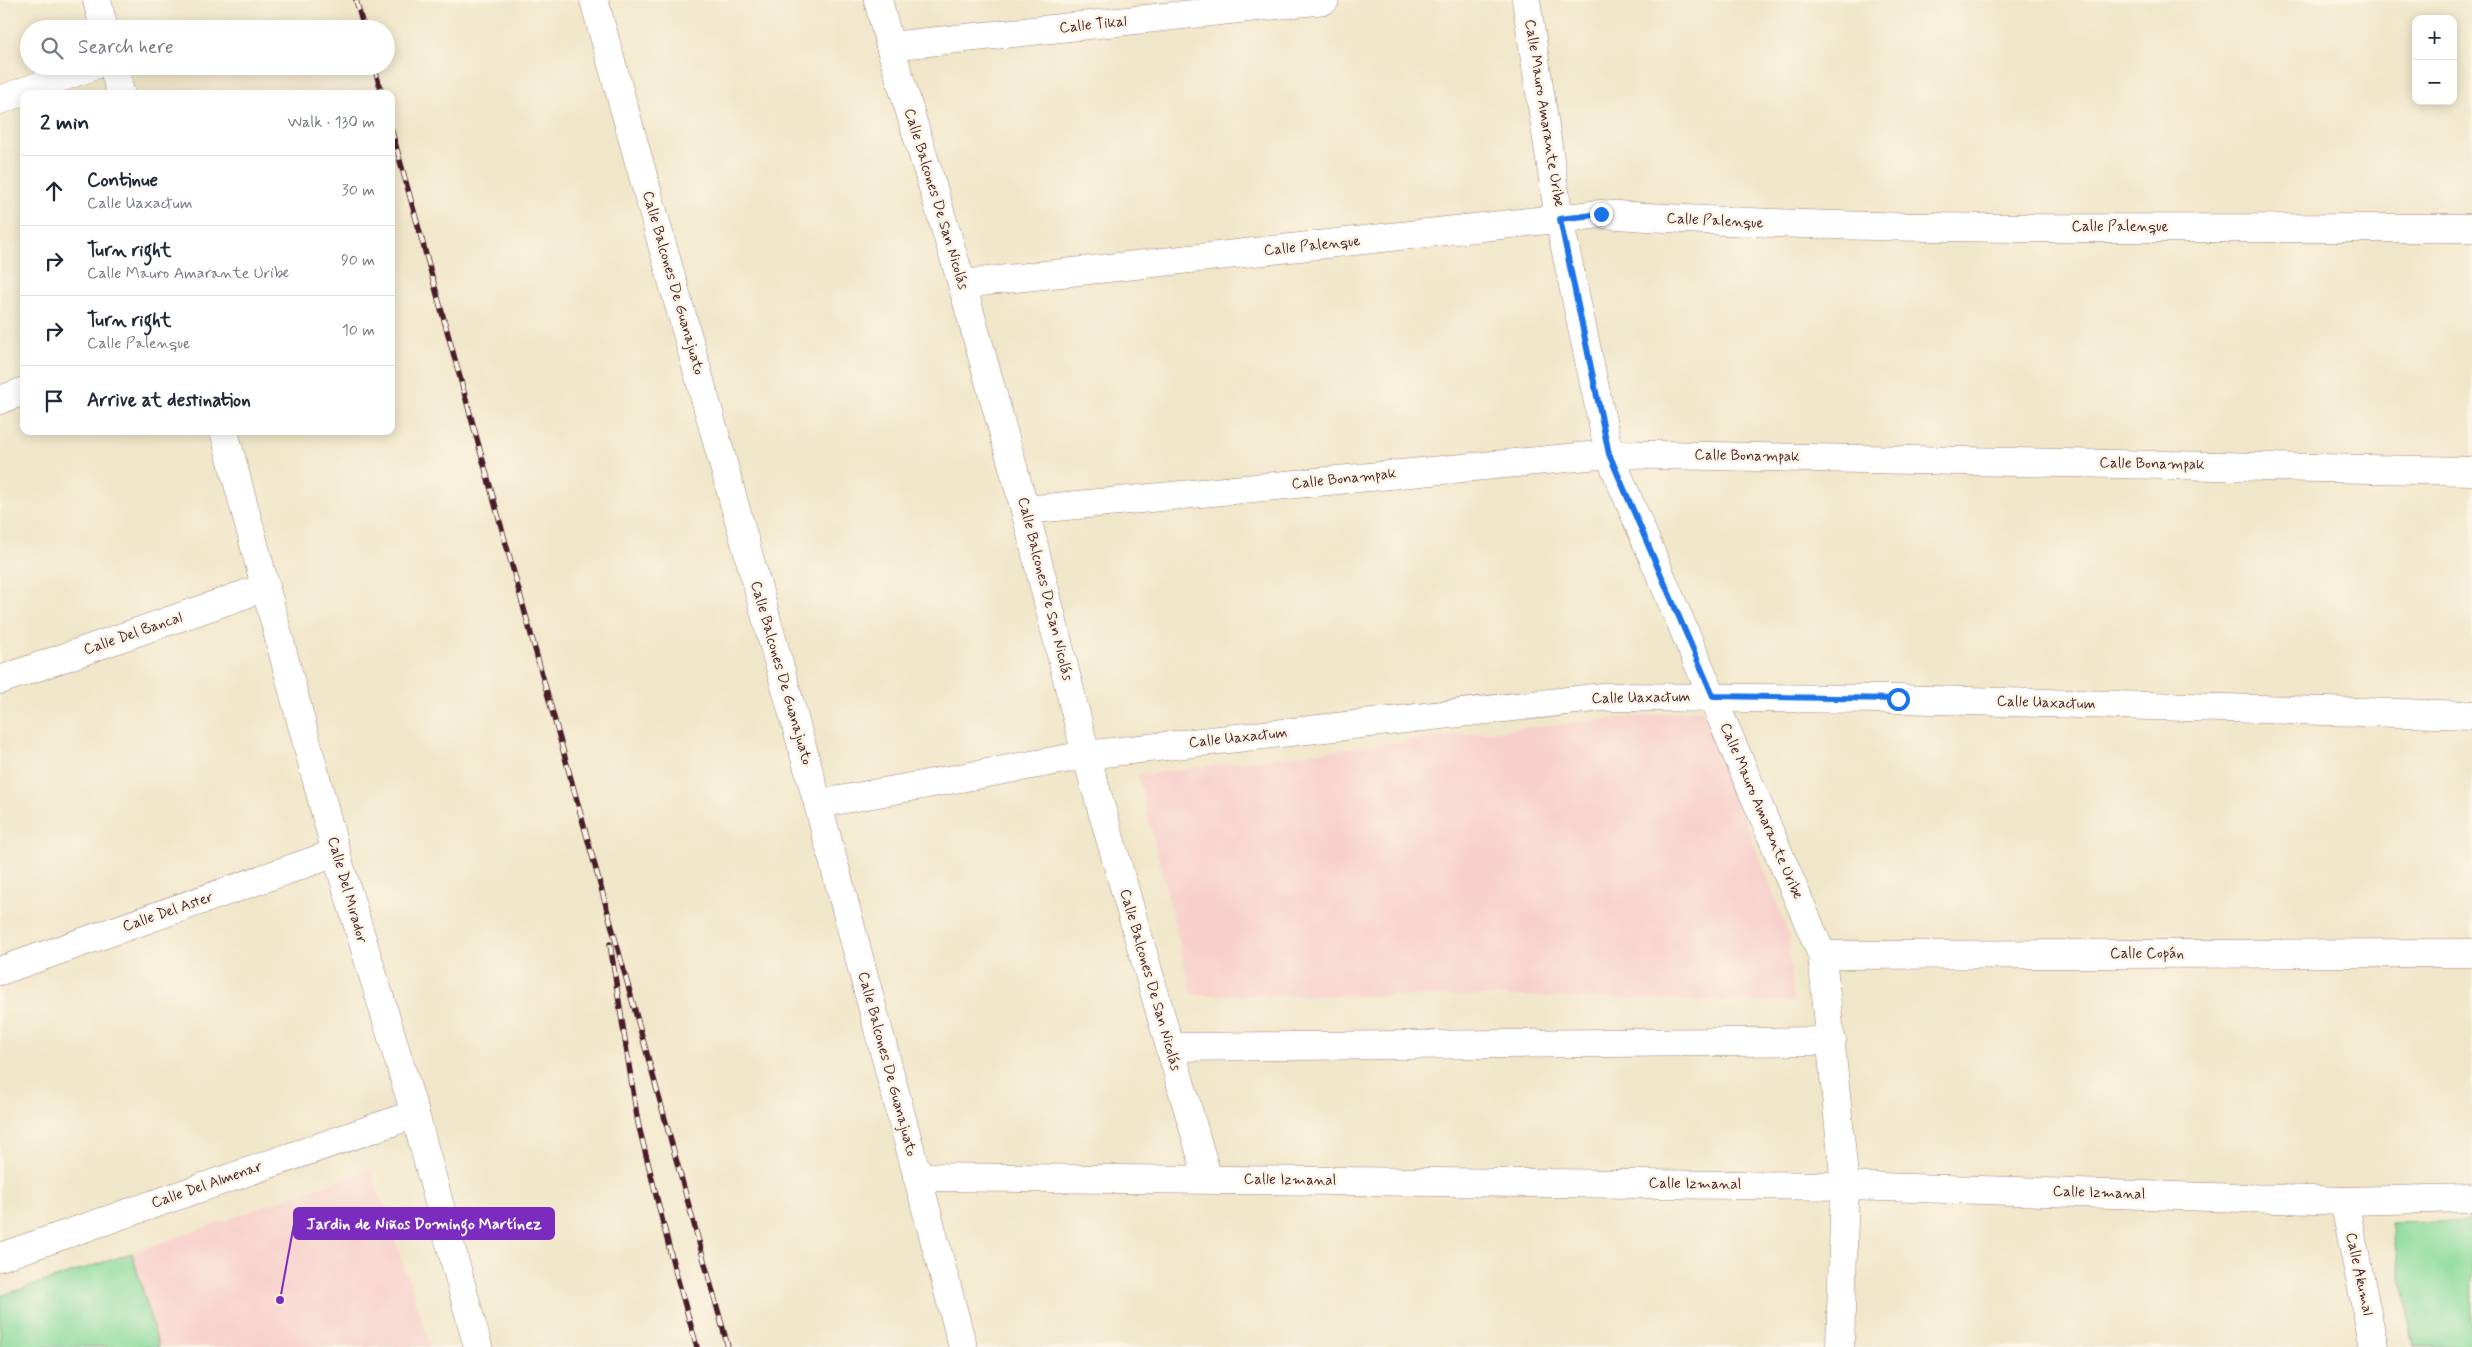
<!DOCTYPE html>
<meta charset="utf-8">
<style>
body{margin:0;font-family:Mynerve,sans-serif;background:#f6f6f7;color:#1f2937}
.controls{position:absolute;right:15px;top:15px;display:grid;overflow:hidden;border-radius:10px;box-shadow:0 2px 12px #0003}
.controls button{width:45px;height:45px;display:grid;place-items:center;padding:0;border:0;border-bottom:1px solid #e0e1e3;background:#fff;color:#1f2937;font:25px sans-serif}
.stop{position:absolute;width:15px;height:15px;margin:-11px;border:4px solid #1a73e8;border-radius:50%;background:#fff}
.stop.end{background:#1a73e8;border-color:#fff;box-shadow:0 1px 5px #0008}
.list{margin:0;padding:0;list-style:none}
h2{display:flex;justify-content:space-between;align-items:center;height:65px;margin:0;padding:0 20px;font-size:21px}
h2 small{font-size:16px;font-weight:400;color:#747a83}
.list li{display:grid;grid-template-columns:32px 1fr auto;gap:15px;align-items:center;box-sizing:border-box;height:70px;padding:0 20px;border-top:1px solid #e0e1e3}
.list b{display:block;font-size:19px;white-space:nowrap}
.list p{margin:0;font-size:16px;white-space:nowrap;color:#747a83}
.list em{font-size:16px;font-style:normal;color:#747a83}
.icon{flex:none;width:28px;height:28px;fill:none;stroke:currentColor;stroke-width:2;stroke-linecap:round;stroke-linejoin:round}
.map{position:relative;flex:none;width:2472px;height:1347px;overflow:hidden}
.search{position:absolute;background:#fff;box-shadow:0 2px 12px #0003;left:20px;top:20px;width:375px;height:55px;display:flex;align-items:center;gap:12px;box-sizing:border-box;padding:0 18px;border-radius:28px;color:#747a83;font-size:19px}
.panel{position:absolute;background:#fff;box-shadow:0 2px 12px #0003;left:20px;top:90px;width:375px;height:345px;border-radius:10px}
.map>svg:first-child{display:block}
.built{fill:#f7d0cb}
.green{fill:#8adb9c;stroke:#6a7d64}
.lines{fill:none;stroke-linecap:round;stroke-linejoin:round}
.minor-casing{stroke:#9d827a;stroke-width:29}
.minor{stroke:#fff;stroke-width:28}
.rail-casing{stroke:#4a1f2b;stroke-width:5.5}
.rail{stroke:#fcf5e5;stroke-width:4;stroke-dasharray:11;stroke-linecap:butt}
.route{stroke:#1a73e8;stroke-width:6}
.labels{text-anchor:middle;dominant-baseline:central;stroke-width:5;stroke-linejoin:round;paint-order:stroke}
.street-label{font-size:15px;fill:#4a1f2b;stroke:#fcf5e5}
.leader{fill:none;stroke:#7b2cbf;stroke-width:2}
.callout-dot{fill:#7b2cbf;stroke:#fcf5e5;stroke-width:2}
.callout{fill:#7b2cbf;stroke:#7b2cbf;stroke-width:2}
.callout-label{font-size:16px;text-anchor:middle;font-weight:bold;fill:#fff}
</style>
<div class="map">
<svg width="2472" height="1347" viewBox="0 0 2472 1347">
<rect width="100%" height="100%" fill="#fcf5e5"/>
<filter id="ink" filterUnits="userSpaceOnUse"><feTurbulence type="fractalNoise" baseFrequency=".02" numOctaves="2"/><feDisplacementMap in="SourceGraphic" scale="10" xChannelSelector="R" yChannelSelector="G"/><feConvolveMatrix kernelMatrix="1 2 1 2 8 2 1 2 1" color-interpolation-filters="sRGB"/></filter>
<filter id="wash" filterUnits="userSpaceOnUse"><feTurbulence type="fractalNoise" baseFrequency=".0096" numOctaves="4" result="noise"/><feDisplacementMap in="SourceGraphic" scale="20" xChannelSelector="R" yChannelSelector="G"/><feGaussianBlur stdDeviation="1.12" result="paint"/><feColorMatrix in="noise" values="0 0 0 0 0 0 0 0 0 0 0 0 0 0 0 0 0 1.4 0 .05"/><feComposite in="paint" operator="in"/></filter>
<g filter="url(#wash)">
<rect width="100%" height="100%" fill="#f0e6c9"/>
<!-- built -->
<g class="built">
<polygon points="1702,710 1788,932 1793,1002 1499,996 1192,995 1138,775 1457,735"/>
<polygon points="371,1169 431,1347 159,1347 132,1253"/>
</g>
<!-- green -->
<g class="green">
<polygon points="2472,1221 2472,1347 2414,1347 2391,1223"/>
<polygon points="132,1253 159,1347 0,1347 0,1296"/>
</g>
</g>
<g filter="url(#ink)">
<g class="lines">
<defs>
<g id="minor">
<polyline points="97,0 104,29"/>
<polyline points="594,0 818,804 963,1347"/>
<polyline points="878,0 890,46 962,284 1025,510 1086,755 1208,1179"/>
<polyline points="1526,0 1559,219 1609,454 1822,955 1845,1186 1840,1347"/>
<polyline points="890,46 1325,0"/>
<polyline points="113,66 121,94"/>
<polyline points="0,100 93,66"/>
<path d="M962,284L1601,214C1891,234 2182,227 2472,228"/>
<polyline points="0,400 24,391"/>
<polyline points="224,431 336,853 415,1114 478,1347"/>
<polyline points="1025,510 1609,454 2472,471"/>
<polyline points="0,680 266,587"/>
<polyline points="818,804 1086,755 1603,697 1898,699 2472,715"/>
<polyline points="1822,955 2472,953"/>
<polyline points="0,971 336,853"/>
<polyline points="1169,1047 1832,1041"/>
<polyline points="917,1177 1845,1186 2344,1201 2472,1198"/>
<polyline points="2344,1201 2374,1347"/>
<polyline points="0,1257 415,1114"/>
</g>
</defs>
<!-- minor casing -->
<use href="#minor" class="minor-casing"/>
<!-- minor -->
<use href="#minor" class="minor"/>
<defs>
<g id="rail">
<polyline points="356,0 364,29"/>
<polyline points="374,66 382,94"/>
<polyline points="391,128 728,1347"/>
<polyline points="610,944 638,1123 673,1263 697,1347"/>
</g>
</defs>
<!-- rail casing -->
<use href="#rail" class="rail-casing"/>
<!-- rail -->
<use href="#rail" class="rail"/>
</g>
</g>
<g class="lines" filter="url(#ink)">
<!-- route -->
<polyline class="route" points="1601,214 1560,219 1609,454 1713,696 1898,699"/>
</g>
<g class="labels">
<!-- street labels -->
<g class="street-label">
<text transform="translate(1093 25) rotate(-6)">Calle Tikal</text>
<text transform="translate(1544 113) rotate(81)">Calle Mauro Amarante Uribe</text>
<text transform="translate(936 199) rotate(73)">Calle Balcones De San Nicolás</text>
<text transform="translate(1715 221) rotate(3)">Calle Palenque</text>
<text x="2120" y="227">Calle Palenque</text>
<text transform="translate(1312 246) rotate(-6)">Calle Palenque</text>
<text transform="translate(673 283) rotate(74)">Calle Balcones De Guanajuato</text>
<text transform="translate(1747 456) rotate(1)">Calle Bonampak</text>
<text transform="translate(2152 464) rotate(1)">Calle Bonampak</text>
<text transform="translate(1344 479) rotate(-6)">Calle Bonampak</text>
<text transform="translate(1045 589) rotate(76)">Calle Balcones De San Nicolás</text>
<text transform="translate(133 634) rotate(-19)">Calle Del Bancal</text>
<text transform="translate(781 673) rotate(74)">Calle Balcones De Guanajuato</text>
<text transform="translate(1641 698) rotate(-1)">Calle Uaxactum</text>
<text transform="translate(2046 703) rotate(2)">Calle Uaxactum</text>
<text transform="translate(1238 738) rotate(-6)">Calle Uaxactum</text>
<text transform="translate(1761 811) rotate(67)">Calle Mauro Amarante Uribe</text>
<text transform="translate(347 890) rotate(74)">Calle Del Mirador</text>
<text transform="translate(168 912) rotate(-19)">Calle Del Aster</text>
<text x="2147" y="954">Calle Copán</text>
<text transform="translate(1150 980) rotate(74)">Calle Balcones De San Nicolás</text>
<text transform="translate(887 1064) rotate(75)">Calle Balcones De Guanajuato</text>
<text transform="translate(1290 1180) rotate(1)">Calle Izmanal</text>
<text transform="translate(1695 1184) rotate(1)">Calle Izmanal</text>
<text transform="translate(207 1185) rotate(-19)">Calle Del Almenar</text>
<text transform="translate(2099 1193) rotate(2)">Calle Izmanal</text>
<text transform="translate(2359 1274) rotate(78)">Calle Akumal</text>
</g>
</g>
<!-- callouts -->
<path class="leader" d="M280 1300L294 1224"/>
<circle class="callout-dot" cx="280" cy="1300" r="5"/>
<rect class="callout" x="294" y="1208" width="260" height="31" rx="5"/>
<g class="callout-label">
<text x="424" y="1229">Jardin de Niños Domingo Martínez</text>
</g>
</svg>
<div class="controls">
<button>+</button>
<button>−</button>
</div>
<div class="stop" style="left:1898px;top:699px"></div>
<div class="stop end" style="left:1601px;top:214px"></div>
<div class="search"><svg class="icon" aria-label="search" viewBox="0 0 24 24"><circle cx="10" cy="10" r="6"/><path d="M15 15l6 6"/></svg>Search here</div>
<section class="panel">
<h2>2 min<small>Walk · 130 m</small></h2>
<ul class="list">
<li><svg class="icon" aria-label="ahead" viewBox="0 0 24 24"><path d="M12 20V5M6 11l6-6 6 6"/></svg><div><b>Continue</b><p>Calle Uaxactum</p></div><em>30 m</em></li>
<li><svg class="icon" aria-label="right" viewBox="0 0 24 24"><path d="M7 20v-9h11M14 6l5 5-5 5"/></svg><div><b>Turn right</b><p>Calle Mauro Amarante Uribe</p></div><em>90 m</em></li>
<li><svg class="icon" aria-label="right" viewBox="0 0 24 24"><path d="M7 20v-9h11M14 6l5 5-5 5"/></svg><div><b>Turn right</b><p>Calle Palenque</p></div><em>10 m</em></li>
<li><svg class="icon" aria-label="arrive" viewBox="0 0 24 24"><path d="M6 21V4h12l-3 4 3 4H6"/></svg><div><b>Arrive at destination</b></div></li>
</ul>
</section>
</div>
